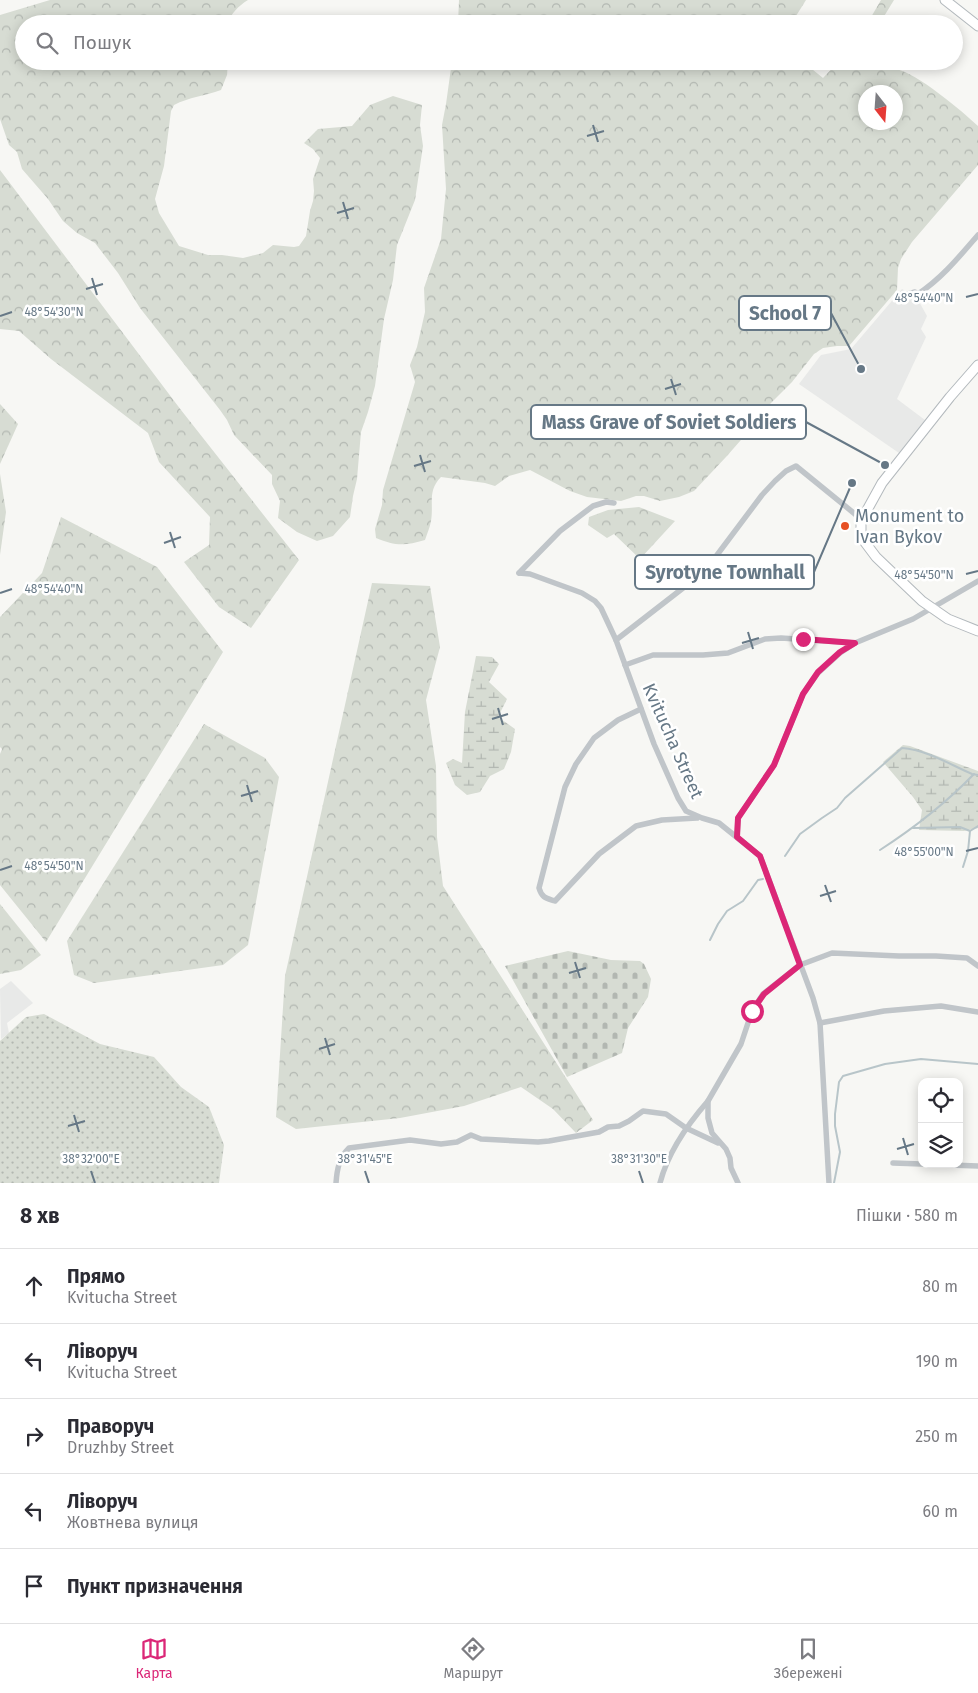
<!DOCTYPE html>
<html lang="uk">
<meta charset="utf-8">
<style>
body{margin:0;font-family:"Fira Sans",sans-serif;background:#f7f7f7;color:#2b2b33}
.controls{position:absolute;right:15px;bottom:15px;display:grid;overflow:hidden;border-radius:10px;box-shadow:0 2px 12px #0003}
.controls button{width:45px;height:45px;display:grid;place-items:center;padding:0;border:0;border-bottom:1px solid #e1e1e2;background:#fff;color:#2b2b33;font:25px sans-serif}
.compass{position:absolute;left:858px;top:85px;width:45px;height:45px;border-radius:50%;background:#fff;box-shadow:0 2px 12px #0003;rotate:163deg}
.stop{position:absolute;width:15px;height:15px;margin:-11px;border:4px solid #db2777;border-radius:50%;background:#fff}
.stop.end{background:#db2777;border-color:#fff;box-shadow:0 1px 5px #0008}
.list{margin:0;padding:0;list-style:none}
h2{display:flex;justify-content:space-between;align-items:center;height:65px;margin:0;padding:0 20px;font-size:21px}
h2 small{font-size:16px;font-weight:400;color:#7c7c81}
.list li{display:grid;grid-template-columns:32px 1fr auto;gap:15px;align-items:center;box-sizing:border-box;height:75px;padding:0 20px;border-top:1px solid #e1e1e2}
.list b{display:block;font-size:19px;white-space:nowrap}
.list p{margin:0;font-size:16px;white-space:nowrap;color:#7c7c81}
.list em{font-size:16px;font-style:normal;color:#7c7c81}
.icon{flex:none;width:28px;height:28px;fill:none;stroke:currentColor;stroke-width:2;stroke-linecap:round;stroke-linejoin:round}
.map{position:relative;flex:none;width:978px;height:1183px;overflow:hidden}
.search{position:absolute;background:#fff;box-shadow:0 2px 12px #0003;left:15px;right:15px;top:15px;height:55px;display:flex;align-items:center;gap:12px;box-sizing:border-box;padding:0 18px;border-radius:28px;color:#7c7c81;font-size:19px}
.sheet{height:440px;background:#fff}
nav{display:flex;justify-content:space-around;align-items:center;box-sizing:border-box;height:70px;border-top:1px solid #e1e1e2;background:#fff;font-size:14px;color:#7c7c81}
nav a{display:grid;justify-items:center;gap:2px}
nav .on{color:#db2777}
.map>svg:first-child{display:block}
.built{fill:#e8e9e8}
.forest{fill:url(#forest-crowns);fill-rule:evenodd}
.wetland{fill:url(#wetland-marsh)}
.cemetery{fill:url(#cemetery-stones)}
.garden{fill:url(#garden-dots)}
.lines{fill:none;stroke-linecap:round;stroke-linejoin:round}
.stream{stroke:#b8c5c9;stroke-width:2}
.secondary-casing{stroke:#b3b9bd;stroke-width:11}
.street{stroke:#c0c5c9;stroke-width:5.5}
.secondary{stroke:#fff;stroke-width:9}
.route{stroke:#db2777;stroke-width:6}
.ticks{fill:none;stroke:#667886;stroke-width:2}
.poi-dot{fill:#e75125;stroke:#fff;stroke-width:2}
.labels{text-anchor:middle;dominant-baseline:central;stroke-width:5;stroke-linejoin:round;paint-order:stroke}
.poi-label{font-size:18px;fill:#667886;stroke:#fff;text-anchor:start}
.street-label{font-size:18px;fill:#667886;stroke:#fff}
.ticks-label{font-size:12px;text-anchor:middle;fill:#667886;stroke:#fff;stroke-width:5;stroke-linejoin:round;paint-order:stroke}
.leader{fill:none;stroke:#667886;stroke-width:2}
.callout-dot{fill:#667886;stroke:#fff;stroke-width:2}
.callout{fill:#fff;stroke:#667886;stroke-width:2}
.callout-label{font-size:19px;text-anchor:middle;font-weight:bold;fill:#667886}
</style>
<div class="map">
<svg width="978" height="1183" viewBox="0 0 978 1183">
<defs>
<pattern id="forest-crowns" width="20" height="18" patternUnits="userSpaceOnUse" patternTransform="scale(1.25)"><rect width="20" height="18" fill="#d7dcd3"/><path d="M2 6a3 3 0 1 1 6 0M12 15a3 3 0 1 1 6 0" fill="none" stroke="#b2b7b1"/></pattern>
<pattern id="wetland-marsh" width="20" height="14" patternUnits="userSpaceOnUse" patternTransform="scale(1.25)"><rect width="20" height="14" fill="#d7dcd3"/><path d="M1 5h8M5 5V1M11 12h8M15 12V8" fill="none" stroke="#b2b7b1"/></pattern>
<pattern id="cemetery-stones" width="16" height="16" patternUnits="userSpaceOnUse" patternTransform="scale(1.25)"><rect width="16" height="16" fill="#d7dcd3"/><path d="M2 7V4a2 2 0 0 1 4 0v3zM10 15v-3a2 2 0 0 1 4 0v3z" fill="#b2b7b1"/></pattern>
<pattern id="garden-dots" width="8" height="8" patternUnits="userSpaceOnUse" patternTransform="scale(1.25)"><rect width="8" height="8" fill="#d7dcd3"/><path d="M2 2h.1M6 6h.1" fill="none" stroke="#b2b7b1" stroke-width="1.8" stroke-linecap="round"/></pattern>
</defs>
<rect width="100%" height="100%" fill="#f7f7f4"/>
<!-- built -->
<g class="built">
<polygon points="902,289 917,298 927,316 921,329 926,337 897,399 925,420 899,453 799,384 821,355 851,349"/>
<polygon points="11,981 33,1003 7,1023 9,1033 1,1039 0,989"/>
</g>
<!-- forest -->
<g class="forest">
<path d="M50,0H248C238,6 231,14 227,24H24V61H228L227,75L221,90C205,96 189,97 174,105L171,111L164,166L155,199L159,213L179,246L208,255H222L243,258L263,253L273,245L294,247L299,246L306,236L310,211L313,201L314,191L313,179L320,158L313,149L304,143L318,129L352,126L370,105L393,96L422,105L420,125L423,146L415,200L397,245L393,280L384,319L375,386L368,412L361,432L357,479L353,496L350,517L333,536L317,541L297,532L278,518L280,501L272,484V475L234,435L227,420L220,410L140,308L118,273L95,243L77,233L63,221L48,199L22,169L17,152L9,145L0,119V15Z"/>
<polygon points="459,0 806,0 791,24 458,24"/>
<polygon points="881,0 894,0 883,18 882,24 867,24"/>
<path d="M452,61H802L823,78L839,61H878L881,68C886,68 891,68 896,69C917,73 962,111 978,126V165L912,242L901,259L898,268L897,290L849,346H837L823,348L814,354L792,382L768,406L755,424L726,457L694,491L679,497L660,501L644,496H636L621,501L587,497L570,491L530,470L509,476L495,486L485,483L441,477C427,491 434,504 431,521C430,527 427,534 425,540C405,546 395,546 376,538L375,529L382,505L383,490L415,382L410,365L417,347L425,312L424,288L441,239L446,189L442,125L446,104ZM866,92H896V122H866Z"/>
<polygon points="0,170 181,410 299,560 251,628 219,607 184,562 209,545 210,517 159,462 148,433 51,359 19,331 0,329"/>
<polygon points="0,404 18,424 0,464"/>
<polygon points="0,474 6,512 0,555"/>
<polygon points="639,507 675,521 640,559 614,534 607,538 588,525 589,517 608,510"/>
<polygon points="61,517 157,567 223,652 46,942 0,885 0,754 2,749 0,747 0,617 42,573"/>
<polygon points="372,583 430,586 440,647 426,700 436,766 437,837 443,886 593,1120 576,1133 553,1109 521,1087 464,1106 400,1118 296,1129 276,1117 285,976"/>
<polygon points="204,724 265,758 279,777 248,945 223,965 94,983 74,975 67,941"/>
<polygon points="0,904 41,955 21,970 0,974"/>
</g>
<!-- wetland -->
<g class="wetland">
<polygon points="476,656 492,657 499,664 489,682 507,699 498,717 515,729 511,752 504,769 490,776 480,792 467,795 455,785 446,763 453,759 462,763 465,712"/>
<polygon points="903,745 910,746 978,771 978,828 964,831 919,830 922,810 913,797 883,762"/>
</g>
<!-- cemetery -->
<polygon class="cemetery" points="568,951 611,960 640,961 644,964 651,979 648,997 628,1028 622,1053 567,1077 505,966"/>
<!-- garden -->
<polygon class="garden" points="44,1014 100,1044 154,1057 181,1087 209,1107 224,1145 219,1183 0,1183 0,1041 26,1017"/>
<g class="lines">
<!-- stream -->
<g class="stream">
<polyline points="913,828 960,827 970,831"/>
<path d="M880,850C914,828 946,803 974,774"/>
<path d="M785,856L800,834L822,818L837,808L845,798L902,748C927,750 949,764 972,774L978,775"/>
<polyline points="963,867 968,851 970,831 978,826"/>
<polyline points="710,940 718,924 727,911 743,901 758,880 763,879"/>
<polyline points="834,1183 840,1152 835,1126 835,1114 839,1082 843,1076 885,1064 921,1059 978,1064"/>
</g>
<defs>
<g id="secondary">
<polyline points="945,0 978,26"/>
<polyline points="978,365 950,397 882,483 861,521 861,537 876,557 922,601 948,619 978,631"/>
</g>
</defs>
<!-- secondary casing -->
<use href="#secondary" class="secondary-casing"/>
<!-- street -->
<g class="street">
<path d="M898,297L915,292L918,294C942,278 959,257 978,235"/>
<polyline points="519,573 530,574 582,593 595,601 601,608 616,640 654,744 678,798 686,811 702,818 719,823 760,856 813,998 820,1023 829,1183"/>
<polyline points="519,573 560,531 585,512 593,506 606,502 614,503"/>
<polyline points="616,640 705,571 762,495 775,481 786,471 796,466 855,514 861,521"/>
<polyline points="625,665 653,655 703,655 728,653 765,639 781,638 855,643"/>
<path d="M641,709L618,720L594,738L576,764L565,787L539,888C542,898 546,898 555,901L599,854L636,826L662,820L697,818"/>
<polyline points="737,837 738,818 774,765 803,694 818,673 840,653 855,643 913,619 978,581"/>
<polyline points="820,1023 884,1011 941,1006 978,1012"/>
<polyline points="893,1163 978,1166"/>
<path d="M336,1183C337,1169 339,1158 349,1148L410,1140L441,1144L457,1142L471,1135L481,1139L538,1142L549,1141L599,1132L608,1127L619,1126L629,1121L643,1111L666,1114L686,1128L718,1143"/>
<path d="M660,1183C668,1152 687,1125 708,1101"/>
<polyline points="738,1183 731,1168 730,1158 726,1149 712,1133 708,1118 708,1101 741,1044 752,1011 763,994 800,965 832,953 899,956 936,956 967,958 978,966"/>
</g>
<!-- secondary -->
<use href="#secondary" class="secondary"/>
</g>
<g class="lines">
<!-- route -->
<polyline class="route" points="752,1011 764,994 800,965 760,856 737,837 738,818 774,765 803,694 818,672 840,652 855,643 803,639"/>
</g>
<!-- ticks -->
<path class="ticks" d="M593,125L598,142M587,136L604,131M343,202L348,219M337,213L354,208M92,278L97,295M86,289L103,284M966,297L978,294M0,316L12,312M671,379L676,395M665,389L681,384M420,455L425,472M414,466L431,461M170,532L175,548M164,543L181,537M966,574L978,571M0,593L12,589M748,632L753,649M742,643L759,638M498,708L503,725M492,719L508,714M247,785L252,802M241,796L258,791M966,851L978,848M0,870L12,866M825,885L831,902M820,896L836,891M575,962L580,978M569,973L586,968M325,1038L330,1055M319,1049L335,1044M74,1115L79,1132M68,1126L85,1121M903,1138L908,1155M897,1149L914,1144M91,1171L95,1183M365,1171L369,1183M639,1171L643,1183"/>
<!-- markers -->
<circle class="poi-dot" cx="845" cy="526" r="5"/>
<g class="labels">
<!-- poi labels -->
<g class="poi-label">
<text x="855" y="516">Monument to<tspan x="855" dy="21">Ivan Bykov</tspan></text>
</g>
<!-- street labels -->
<g class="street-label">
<text transform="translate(673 741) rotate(66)">Kvitucha Street</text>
</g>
</g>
<g class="ticks-label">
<text x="924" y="302">48°54'40"N</text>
<text x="54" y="316">48°54'30"N</text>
<text x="924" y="579">48°54'50"N</text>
<text x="54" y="593">48°54'40"N</text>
<text x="924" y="856">48°55'00"N</text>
<text x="54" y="870">48°54'50"N</text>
<text x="91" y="1163">38°32'00"E</text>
<text x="365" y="1163">38°31'45"E</text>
<text x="639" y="1163">38°31'30"E</text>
</g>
<!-- callouts -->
<path class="leader" d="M861 369L831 313M885 465L806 422M852 483L814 572"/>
<g class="callout-dot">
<circle cx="861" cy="369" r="5"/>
<circle cx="885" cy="465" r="5"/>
<circle cx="852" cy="483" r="5"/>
</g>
<g class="callout">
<rect x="739" y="296" width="92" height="34" rx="5"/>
<rect x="531" y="405" width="275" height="34" rx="5"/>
<rect x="635" y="555" width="179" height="34" rx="5"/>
</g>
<g class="callout-label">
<text x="785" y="320">School 7</text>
<text x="669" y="429">Mass Grave of Soviet Soldiers</text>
<text x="725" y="579">Syrotyne Townhall</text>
</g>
</svg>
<div class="controls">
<button><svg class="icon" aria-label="locate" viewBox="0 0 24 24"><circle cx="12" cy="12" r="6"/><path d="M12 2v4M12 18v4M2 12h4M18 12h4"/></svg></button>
<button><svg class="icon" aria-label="layers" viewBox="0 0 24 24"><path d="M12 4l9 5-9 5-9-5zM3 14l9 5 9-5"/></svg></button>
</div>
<svg class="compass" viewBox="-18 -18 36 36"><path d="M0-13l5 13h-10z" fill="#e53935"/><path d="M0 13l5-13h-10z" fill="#7c7c81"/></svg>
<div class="stop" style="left:752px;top:1011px"></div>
<div class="stop end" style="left:803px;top:639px"></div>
<div class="search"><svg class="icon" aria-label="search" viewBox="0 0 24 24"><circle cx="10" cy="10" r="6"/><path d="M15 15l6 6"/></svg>Пошук</div>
</div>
<section class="sheet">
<h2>8 хв<small>Пішки · 580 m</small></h2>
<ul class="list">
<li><svg class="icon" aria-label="ahead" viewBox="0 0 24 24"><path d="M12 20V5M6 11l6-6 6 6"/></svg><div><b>Прямо</b><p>Kvitucha Street</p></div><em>80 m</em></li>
<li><svg class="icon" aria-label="left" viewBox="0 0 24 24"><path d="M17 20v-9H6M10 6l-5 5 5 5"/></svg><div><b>Ліворуч</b><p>Kvitucha Street</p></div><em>190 m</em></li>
<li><svg class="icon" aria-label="right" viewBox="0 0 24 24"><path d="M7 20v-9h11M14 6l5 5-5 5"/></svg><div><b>Праворуч</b><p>Druzhby Street</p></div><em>250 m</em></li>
<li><svg class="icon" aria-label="left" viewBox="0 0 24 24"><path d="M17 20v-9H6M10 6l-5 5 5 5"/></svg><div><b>Ліворуч</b><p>Жовтнева вулиця</p></div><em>60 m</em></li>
<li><svg class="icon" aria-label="arrive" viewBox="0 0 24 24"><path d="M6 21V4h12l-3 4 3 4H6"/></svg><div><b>Пункт призначення</b></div></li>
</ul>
</section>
<nav>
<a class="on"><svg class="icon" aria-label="map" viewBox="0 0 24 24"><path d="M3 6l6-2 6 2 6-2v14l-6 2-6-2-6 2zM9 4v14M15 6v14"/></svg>Карта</a>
<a><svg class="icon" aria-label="directions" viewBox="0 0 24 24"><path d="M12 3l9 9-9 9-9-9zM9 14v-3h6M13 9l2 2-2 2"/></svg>Маршрут</a>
<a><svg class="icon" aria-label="saved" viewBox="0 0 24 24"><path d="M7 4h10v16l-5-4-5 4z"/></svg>Збережені</a>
</nav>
